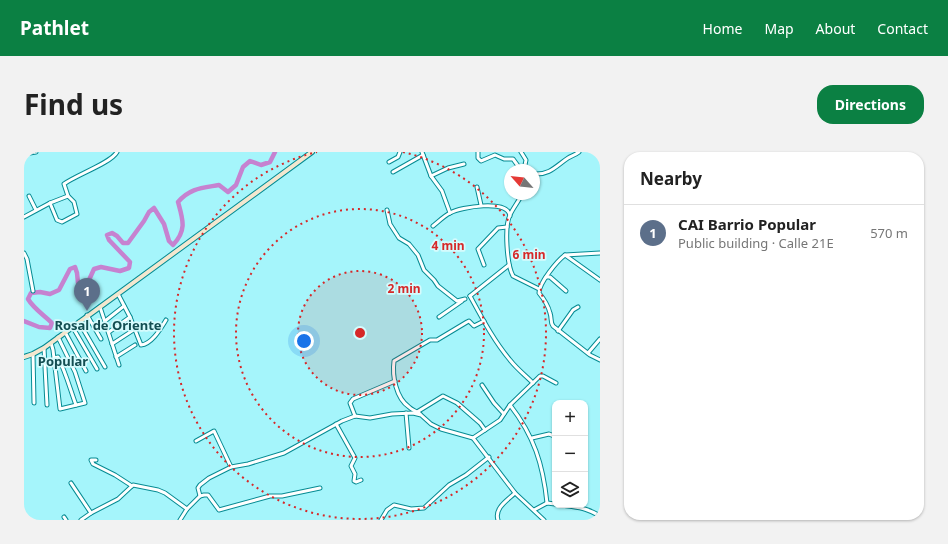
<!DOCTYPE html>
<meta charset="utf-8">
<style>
body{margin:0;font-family:"Noto Sans",sans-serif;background:#f2f2f2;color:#222}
.controls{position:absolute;right:12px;bottom:12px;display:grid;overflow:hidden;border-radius:8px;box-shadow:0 1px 3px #0004}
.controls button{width:36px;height:36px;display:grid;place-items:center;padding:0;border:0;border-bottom:1px solid #e0e0e0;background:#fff;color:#222;font:20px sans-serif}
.compass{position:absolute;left:480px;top:12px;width:36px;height:36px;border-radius:50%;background:#fff;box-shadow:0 1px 3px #0004;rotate:297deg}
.you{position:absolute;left:280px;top:189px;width:14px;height:14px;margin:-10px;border:3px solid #fff;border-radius:50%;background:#1a73e8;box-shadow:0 0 0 6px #1a73e833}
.badge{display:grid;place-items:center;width:26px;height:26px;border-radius:50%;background:#0b8043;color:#fff;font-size:13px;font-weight:700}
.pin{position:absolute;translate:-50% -33px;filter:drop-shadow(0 1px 2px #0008)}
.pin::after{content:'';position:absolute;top:21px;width:14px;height:12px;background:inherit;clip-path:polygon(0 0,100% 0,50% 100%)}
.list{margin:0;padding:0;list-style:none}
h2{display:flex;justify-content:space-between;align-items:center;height:52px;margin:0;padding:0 16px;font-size:17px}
h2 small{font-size:13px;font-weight:400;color:#767676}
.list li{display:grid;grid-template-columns:26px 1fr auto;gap:12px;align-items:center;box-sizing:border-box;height:56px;padding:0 16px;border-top:1px solid #e0e0e0}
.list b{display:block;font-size:15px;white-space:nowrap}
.list p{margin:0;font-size:13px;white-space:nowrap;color:#767676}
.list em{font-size:13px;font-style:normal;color:#767676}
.icon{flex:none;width:22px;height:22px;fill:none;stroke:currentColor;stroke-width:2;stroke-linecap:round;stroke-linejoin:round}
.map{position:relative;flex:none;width:576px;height:368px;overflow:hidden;border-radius:16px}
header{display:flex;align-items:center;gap:24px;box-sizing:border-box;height:56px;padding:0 20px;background:#0b8043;color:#fff}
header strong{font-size:19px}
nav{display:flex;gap:22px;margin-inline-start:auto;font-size:14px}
.intro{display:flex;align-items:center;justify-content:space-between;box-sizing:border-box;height:96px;padding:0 24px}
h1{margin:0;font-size:28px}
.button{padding:10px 18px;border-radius:16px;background:#0b8043;color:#fff;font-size:14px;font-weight:700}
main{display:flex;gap:24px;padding:0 24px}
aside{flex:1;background:#fff;border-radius:16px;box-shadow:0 1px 3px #0004}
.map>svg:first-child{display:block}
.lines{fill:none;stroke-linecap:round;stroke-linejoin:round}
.river{stroke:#c682d0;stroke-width:4.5}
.street-casing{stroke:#068b93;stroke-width:5}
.secondary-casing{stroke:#068b93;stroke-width:6}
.street{stroke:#fff;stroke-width:3}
.secondary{stroke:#f3e7cf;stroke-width:4}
.ring{fill:none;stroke:#d62828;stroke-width:2;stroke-dasharray:2 4}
.labels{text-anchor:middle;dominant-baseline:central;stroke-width:3.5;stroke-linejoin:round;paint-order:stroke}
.neighbourhood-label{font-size:13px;font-weight:bold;fill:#134e52;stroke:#d5fbfd}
.centre{fill:#d62828;stroke:#d5fbfd;stroke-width:2}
.ring-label{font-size:12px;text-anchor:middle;font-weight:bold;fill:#d62828;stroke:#d5fbfd;stroke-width:3.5;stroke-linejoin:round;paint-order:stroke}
</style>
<header>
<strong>Pathlet</strong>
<nav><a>Home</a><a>Map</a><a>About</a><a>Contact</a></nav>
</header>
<div class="intro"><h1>Find us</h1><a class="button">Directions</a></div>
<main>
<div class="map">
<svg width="576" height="368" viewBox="0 0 576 368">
<rect width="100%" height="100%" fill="#a5f5fb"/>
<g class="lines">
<!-- river -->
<path class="river" d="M0,169L15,175L26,176L28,171C20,163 10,157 4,147L7,141L16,140L26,142L35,138L46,117L51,115L53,121L54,131L60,134L65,128L70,117L77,115L96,119L105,116L106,110L85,88L83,83L88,81L93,84L99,91H104L120,69L125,60L130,56L140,72L145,89L149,93C163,78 159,68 154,50C166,36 178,36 195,33L204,40L212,33L219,15L226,9L237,13L246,10L251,0"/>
<defs>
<g id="street">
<polyline points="398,0 407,24 418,39 426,61"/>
<polyline points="454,0 454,6 457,9 471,3 480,7 489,7 497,18"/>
<polyline points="497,0 502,8 500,18"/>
<polyline points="0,2 12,0"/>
<polyline points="365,10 374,5 376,0"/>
<polyline points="369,20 399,3"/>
<path d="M510,22C526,23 532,14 544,6C547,4 551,3 555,0"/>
<polyline points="407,24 424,16 440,12"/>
<polyline points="453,35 457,53"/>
<path d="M498,42C495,49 489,56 486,63C480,75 483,113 489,124L515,137"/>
<polyline points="5,44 12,58"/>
<path d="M26,51L33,68L38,70L53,62L50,50L44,44L40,32C52,23 87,11 93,0"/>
<polyline points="363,58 366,72 375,86 385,92 394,103 400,118 410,128 414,134 433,149 441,147"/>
<polyline points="0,65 26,51 44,44"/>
<path d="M409,74C414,70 420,64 426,61C437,55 484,47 486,64"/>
<polyline points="0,101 3,107 9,139"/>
<path d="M576,101L541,103C533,109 515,131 515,141C520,147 524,153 526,161C528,166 526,170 529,174L566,203L576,208"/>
<polyline points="541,103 576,128"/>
<polyline points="460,113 454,97 474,76 483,75"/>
<polyline points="522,125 526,125 542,139"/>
<path d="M94,142L106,165L117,193C128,192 137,176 142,168"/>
<path d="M446,144C458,166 470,189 486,208C493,217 501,223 509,231"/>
<polyline points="446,144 485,113"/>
<polyline points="76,155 95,213"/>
<polyline points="63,163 77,187"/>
<polyline points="415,165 438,149"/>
<polyline points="81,169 100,154"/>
<polyline points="55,170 81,215"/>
<polyline points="48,174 73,217"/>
<polyline points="534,179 549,158 554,155"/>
<polyline points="41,180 62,219"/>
<polyline points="85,180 106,165"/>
<polyline points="27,191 29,198 36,257 61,251 51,220 34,185"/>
<polyline points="88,192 111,177"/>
<polyline points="20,196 23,253"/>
<polyline points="564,201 576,187"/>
<polyline points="9,202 10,251"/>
<polyline points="92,205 111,193"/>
<path d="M30,206L34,205C42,221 46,237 52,253"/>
<polyline points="458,233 470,251 480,262"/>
<path d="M486,253C510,284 519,312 523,351"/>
<polyline points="393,260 419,244 433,251 456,271 461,278"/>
<polyline points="382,261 385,296"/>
<path d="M396,262C392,259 388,258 385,255C372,246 368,224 370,209L406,188H413L443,170L445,169L450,174L460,169"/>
<polyline points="331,264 326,251 329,247 371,229"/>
<polyline points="312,272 331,306 327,314 331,322 330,329 332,330 337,328"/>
<polyline points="449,286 476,268 486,253 516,224 519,224 532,231"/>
<polyline points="508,286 525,282 530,284"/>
<polyline points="172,289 190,279 207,315"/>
<polyline points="72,308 67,308 69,312 91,323 108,334"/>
<polyline points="47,331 67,361"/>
<polyline points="176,344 180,343 184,343 195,358 246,344 258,344 296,336"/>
<path d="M538,353C554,356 561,355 576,364"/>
<polyline points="510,358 523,351 531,352"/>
<polyline points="40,365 42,368"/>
<polyline points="57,368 67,361 94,347 109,333 134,338 141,341 163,357"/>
<polyline points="156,368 163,357 176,344 174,336 176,333 185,326 207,315 224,312 260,301 318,269 331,264 346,266 368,262 389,261 397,263 407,272 417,277 449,286 491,341 520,368"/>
<polyline points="357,368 363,358 370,353 387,357 400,356 425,333 442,323 465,305"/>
<path d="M474,368C470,356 484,348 491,341"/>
</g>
<polyline id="secondary" points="0,205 9,202 20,196 288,0"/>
</defs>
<!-- street casing -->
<use href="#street" class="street-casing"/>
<!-- secondary casing -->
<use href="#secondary" class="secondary-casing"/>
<!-- street -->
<use href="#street" class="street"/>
<!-- secondary -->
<use href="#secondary" class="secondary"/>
</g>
<!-- distance rings -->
<circle cx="336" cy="181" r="62" fill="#d62828" fill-opacity=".12"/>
<g class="ring">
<circle cx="336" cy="181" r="62"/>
<circle cx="336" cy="181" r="124"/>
<path d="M379 0A186 186 0 1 1 293 0"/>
</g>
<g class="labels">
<!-- neighbourhood labels -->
<g class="neighbourhood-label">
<text x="84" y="173">Rosal de Oriente</text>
<text x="39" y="209">Popular</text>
</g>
</g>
<circle cx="336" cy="181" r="6" class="centre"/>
<g class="ring-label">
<text x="424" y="98">4 min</text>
<text x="505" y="107">6 min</text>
<text x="380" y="141">2 min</text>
</g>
</svg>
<div class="controls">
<button>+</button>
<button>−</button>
<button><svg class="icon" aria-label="layers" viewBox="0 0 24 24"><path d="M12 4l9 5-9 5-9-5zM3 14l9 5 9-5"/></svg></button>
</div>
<svg class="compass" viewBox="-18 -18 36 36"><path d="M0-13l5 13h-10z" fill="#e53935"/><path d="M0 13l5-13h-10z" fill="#767676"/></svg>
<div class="you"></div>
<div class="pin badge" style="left:63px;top:159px;background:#5c6f8a">1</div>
</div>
<aside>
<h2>Nearby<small></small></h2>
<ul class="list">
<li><span class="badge" style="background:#5c6f8a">1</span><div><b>CAI Barrio Popular</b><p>Public building · Calle 21E</p></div><em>570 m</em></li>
</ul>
</aside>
</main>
